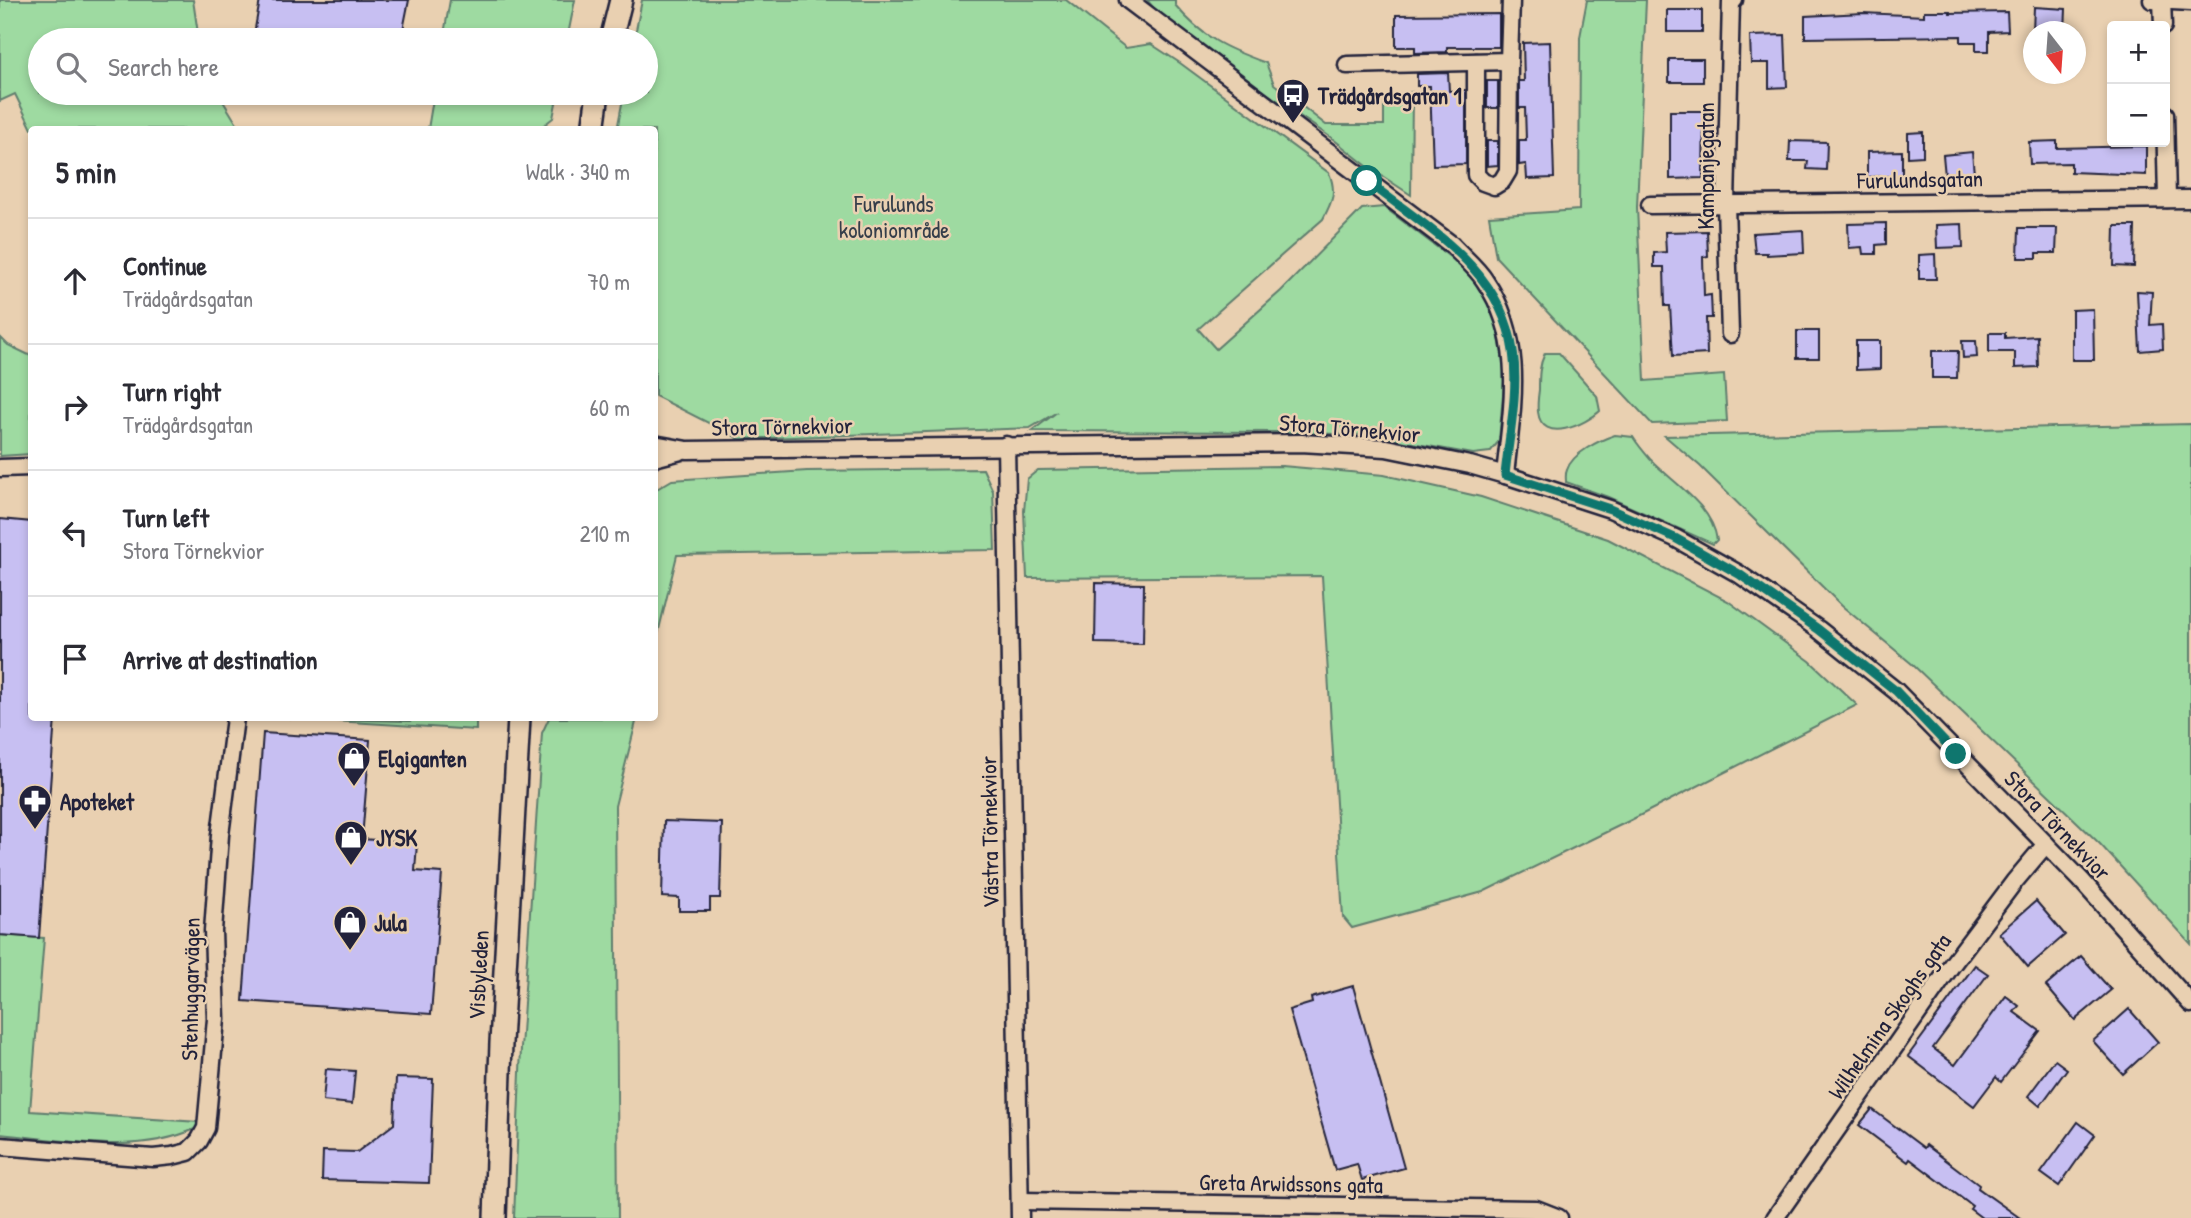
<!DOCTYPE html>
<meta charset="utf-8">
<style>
body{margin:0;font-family:"Patrick Hand",sans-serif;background:#f7f7f7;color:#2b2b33}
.controls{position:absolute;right:21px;top:21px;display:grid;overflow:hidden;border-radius:7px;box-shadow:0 4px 10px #0003}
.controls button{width:63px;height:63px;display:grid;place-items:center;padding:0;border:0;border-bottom:2px solid #e1e1e2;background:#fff;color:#2b2b33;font:35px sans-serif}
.compass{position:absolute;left:2023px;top:21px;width:63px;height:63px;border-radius:50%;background:#fff;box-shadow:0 4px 10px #0003;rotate:163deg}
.stop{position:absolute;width:21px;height:21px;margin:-16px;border:5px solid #0f766e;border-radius:50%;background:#fff}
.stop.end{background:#0f766e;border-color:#fff;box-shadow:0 2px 7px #0008}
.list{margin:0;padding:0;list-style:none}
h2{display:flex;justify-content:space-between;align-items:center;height:91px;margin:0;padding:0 28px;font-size:30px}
h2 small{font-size:23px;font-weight:400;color:#7c7c81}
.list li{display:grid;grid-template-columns:46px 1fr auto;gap:21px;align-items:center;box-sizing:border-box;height:126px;padding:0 28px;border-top:2px solid #e1e1e2}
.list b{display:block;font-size:26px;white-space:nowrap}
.list p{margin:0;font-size:23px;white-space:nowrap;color:#7c7c81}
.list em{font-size:23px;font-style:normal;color:#7c7c81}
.icon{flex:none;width:38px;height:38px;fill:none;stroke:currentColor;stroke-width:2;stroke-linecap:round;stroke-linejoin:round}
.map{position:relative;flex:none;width:2191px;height:1218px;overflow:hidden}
.search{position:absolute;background:#fff;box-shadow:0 4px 10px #0003;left:28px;top:28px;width:630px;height:77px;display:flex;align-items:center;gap:18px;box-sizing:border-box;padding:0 24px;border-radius:38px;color:#7c7c81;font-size:26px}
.panel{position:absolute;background:#fff;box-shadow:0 4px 10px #0003;left:28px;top:126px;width:630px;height:595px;border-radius:7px}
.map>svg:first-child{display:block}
.green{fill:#9edaa1;stroke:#607e6e;stroke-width:2}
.building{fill:#c7bff2;stroke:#22223b;stroke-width:2}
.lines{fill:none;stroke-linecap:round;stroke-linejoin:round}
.minor-casing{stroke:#22223b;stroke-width:21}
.secondary-casing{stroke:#22223b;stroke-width:26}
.minor{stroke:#e9d0b1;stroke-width:16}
.secondary{stroke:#e9d0b1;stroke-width:21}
.route{stroke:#0f766e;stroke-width:9}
.labels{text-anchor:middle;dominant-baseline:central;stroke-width:5;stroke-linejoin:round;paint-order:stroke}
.poi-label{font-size:23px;font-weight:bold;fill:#22223b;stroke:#e9d0b1;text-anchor:start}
.street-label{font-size:23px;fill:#22223b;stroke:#e9d0b1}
.park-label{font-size:23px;fill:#353e4a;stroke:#e9d0b1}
</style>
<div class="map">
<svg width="2191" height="1218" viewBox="0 0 2191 1218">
<rect width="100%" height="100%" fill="#e9d0b1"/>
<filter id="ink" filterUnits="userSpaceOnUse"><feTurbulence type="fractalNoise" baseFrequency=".0143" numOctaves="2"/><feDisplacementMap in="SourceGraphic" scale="14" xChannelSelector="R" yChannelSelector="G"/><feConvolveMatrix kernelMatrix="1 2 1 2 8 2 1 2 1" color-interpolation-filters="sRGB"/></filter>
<g filter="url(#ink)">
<!-- green -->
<g class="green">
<polygon points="0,0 193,0 199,40 40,40 40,93 218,93 240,129 32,129 15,94 0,101"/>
<polygon points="450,0 575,0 567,40 443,40"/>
<path d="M642,0H1066L1126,48L1151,44L1180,63L1329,173C1337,192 1332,202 1323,219L1198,329L1216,349L1281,291L1362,209L1384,207L1475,276L1496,321L1505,371L1499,441L1490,452L1473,454L1367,435L1275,432L1032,431L1057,412L1030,428L740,439L655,396L654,130H617L624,93H646V40H634Z"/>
<path d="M1147,0H1175V5C1203,38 1225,48 1266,63L1274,84L1326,125H1384V98L1412,92L1411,195L1367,166L1333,139L1168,25Z"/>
<polygon points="1587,0 1646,0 1637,207 1645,381 1724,375 1727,421 1652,424 1496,257 1489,216 1579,210 1580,37"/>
<polygon points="434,93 558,93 553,118 539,129 428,129"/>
<polygon points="0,337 8,345 31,356 31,454 0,456"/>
<path d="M1545,353H1559L1597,396L1600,411C1586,424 1542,445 1538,412C1537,405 1538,397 1539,390C1539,375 1539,366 1545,353Z"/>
<polygon points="2191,424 2191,944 2100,844 1912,664 1842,606 1700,466 1665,436"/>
<path d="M1615,435L1633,437C1638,445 1644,452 1650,459C1673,483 1712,505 1717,540L1713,544L1608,497L1566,482C1566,478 1565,474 1567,470C1572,453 1600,440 1615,435Z"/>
<polygon points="1282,466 1384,475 1481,497 1608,539 1728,601 1810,661 1857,705 1629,821 1483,892 1352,928 1343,917 1322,576 1027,578 1024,511 1027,479 1038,470"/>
<polygon points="983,469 993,491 995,550 677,555 655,646 655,490 672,480 807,471"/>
<polygon points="288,718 410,721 414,718 476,718 476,730"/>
<polygon points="549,718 637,718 615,806 618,1218 514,1218 521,1048 542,733"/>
<path d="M0,935L44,938L30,1111L199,1122L197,1128C137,1156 64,1140 0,1134Z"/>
</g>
<!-- building -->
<g class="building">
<polygon points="260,0 409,0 401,40 253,40"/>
<polygon points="2034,7 2066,9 2065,32 2033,31"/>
<rect x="1667" y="10" width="35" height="22"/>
<polygon points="1924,11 1950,11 1950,13 2007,12 2008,31 1989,32 1989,51 1976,51 1976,42 1961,42 1961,36 1805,38 1805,16 1863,13 1924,16"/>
<polygon points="1499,14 1499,47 1447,47 1447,52 1415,53 1415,47 1396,47 1396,15"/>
<polygon points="1785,35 1787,87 1769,88 1769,63 1751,63 1750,36"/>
<polygon points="1550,42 1554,178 1527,179 1526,164 1519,165 1519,140 1526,140 1525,108 1519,108 1519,81 1524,81 1523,43"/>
<rect x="1669" y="59" width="34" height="23"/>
<polygon points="1448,73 1449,91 1466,90 1466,164 1433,165 1430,86 1417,86 1417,74"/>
<rect x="1487" y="81" width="11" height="27"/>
<polygon points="1670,111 1704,111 1703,178 1670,179"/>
<polygon points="1923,132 1923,156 1908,157 1908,133"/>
<polygon points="1487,141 1498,141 1498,165 1487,166"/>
<polygon points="1790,141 1827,142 1826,170 1807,169 1808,161 1789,161"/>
<polygon points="2057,141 2057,148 2146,146 2146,175 2071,172 2071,163 2030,164 2029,142"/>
<polygon points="1902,151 1902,176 1867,177 1867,152"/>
<polygon points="1972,152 1974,174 1945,176 1943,155"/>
<polygon points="1886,223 1886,244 1876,245 1876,254 1863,254 1862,247 1849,248 1848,224"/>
<polygon points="1962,224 1963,247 1937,248 1936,225"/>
<polygon points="2115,226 2135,226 2134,267 2114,266"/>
<polygon points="2019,228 2057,228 2056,253 2037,253 2037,258 2018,258"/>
<polygon points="1803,230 1804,253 1767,255 1767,253 1755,253 1753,233"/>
<polygon points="1707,231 1708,256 1703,257 1704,296 1711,295 1712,318 1706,318 1707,354 1673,356 1670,306 1665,306 1664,267 1654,267 1654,253 1666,252 1665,232"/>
<polygon points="1935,254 1936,279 1919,279 1919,255"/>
<polygon points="2137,291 2152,292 2150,325 2162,324 2163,349 2140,351"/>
<polygon points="2093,309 2094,360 2072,360 2072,310"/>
<rect x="1797" y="331" width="22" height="27"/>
<polygon points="1989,333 2005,333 2005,338 2037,336 2038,367 2015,368 2015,352 1989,352"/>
<polygon points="1856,341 1880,341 1880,369 1856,370"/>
<polygon points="1962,341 1976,341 1977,357 1963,358"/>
<polygon points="1932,351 1958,351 1957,378 1932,378"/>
<polygon points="0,519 32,522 32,718 55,718 39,938 0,935"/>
<polygon points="1096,583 1144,584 1143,644 1095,643"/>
<polygon points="263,733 370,740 362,839 417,843 415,871 442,873 431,1014 243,1001"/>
<polygon points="664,821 722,823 720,898 710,898 710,911 679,911 679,898 662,897"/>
<polygon points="2036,901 2065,935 2028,967 1999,933"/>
<polygon points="2081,956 2111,990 2075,1020 2046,986"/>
<polygon points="1975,965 1988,974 1933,1048 1955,1065 2006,996 2019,1006 2014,1012 2040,1031 2001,1082 1996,1077 1974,1106 1908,1056"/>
<polygon points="1353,986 1404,1168 1362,1180 1357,1164 1335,1170 1289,1010 1312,1003 1311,998"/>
<polygon points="2129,1009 2158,1042 2123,1074 2093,1041"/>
<polygon points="2055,1060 2067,1069 2040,1106 2028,1096"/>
<polygon points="326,1069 355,1071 352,1104 323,1101"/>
<polygon points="396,1078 433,1079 429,1183 322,1180 323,1151 357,1152 394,1124"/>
<polygon points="1872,1109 1924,1148 1926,1145 1979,1185 1978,1188 2020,1218 1982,1218 1970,1209 1972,1206 1910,1159 1908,1162 1859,1125"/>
<polygon points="2078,1122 2095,1135 2059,1186 2041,1173"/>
</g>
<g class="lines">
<defs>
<g id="minor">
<path d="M1128,0L1452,245C1463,257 1477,268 1485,281C1526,341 1512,407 1505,475"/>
<polyline points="2152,0 2191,2"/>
<polyline points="2162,0 2163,26"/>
<polyline points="1476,62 1476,175 1483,182 1494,186 1502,181 1508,171 1509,61"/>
<polyline points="1347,65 1509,61 1511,0"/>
<polyline points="2165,114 2167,199"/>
<polyline points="1650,205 2191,199"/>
<polyline points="1730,334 1726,204 1731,1 1734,0"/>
<polyline points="654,444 687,450 1301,443 1386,448 1470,465 1505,475 1610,509 1675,538 1739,574 1818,629 1896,691 2081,880 2191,1004"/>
<polyline points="1006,445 1020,1218"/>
<polyline points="654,458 681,451"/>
<polyline points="0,468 32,467"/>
<polyline points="0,1146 153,1158 172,1156 188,1152 199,1141 206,1128 216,1019 213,931 220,835 235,718"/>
<polyline points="1020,1201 1536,1209 1559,1218"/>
<polyline points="1775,1218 1951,966 2014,882 2046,844"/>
</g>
<g id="secondary">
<polyline points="611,40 621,0"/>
<polyline points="593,130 598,93"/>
<polyline points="495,1218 501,1043 519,718"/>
</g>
</defs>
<!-- minor casing -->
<use href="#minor" class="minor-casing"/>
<!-- secondary casing -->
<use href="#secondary" class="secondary-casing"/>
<!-- minor -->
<use href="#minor" class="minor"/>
<!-- secondary -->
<use href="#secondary" class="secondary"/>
</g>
</g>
<g class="lines" filter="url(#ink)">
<!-- route -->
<path class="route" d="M1367,181C1428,229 1501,268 1513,351C1519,391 1509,435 1505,475L1610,509L1675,538L1739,574L1818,629L1896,691L1956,754"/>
</g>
<!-- icons -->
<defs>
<symbol id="bus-pin" viewBox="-11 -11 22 30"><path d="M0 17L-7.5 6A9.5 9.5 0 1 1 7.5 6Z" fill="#22223b" stroke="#e9d0b1"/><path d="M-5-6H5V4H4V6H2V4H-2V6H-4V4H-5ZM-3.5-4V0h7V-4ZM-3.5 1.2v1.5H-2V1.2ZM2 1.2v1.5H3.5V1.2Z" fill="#fff"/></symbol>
<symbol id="shop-pin" viewBox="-11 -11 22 30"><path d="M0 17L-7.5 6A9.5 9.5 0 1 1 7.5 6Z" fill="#22223b" stroke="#e9d0b1"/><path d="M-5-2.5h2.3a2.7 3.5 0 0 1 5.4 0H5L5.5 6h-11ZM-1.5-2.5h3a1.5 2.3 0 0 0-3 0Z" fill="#fff"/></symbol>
<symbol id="pharmacy-pin" viewBox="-11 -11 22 30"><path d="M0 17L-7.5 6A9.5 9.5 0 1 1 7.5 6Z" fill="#22223b" stroke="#e9d0b1"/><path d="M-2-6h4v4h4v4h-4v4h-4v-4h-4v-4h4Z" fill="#fff"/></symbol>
</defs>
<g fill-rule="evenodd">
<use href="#bus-pin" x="1274" y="76" width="38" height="52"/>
<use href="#shop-pin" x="335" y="739" width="38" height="52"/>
<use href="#pharmacy-pin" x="16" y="782" width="38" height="52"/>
<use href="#shop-pin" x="332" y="818" width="38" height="52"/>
<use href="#shop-pin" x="331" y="903" width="38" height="52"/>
</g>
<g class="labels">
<!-- poi labels -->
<g class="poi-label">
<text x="1318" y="95">Trädgårdsgatan 1</text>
<text x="378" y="758">Elgiganten</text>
<text x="60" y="801">Apoteket</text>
<text x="376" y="837">JYSK</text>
<text x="374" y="922">Jula</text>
</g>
<!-- street labels -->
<g class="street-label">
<text transform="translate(1705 166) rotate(-90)">Kampanjegatan</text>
<text transform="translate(1920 179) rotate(-1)">Furulundsgatan</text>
<text transform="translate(782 426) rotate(-1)">Stora Törnekvior</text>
<text transform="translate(1350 428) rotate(5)">Stora Törnekvior</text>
<text transform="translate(2058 825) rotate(46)">Stora Törnekvior</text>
<text transform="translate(989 832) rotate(-91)">Västra Törnekvior</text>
<text transform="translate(478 975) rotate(-87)">Visbyleden</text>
<text transform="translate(190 989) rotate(-89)">Stenhuggarvägen</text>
<text transform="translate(1889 1016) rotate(-55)">Wilhelmina Skoghs gata</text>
<text transform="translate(1291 1183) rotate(1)">Greta Arwidssons gata</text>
</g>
<!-- park labels -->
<g class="park-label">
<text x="894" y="203">Furulunds<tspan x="894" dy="26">koloniområde</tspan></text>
</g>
</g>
</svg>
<div class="controls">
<button>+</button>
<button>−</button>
</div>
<svg class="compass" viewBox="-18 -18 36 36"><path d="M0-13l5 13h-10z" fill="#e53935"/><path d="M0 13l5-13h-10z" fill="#7c7c81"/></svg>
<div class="stop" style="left:1367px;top:181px"></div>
<div class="stop end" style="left:1956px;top:754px"></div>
<div class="search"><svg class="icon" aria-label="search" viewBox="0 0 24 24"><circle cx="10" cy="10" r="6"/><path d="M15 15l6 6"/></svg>Search here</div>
<section class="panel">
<h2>5 min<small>Walk · 340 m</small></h2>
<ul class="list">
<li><svg class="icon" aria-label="ahead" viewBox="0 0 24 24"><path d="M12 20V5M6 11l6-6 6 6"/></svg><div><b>Continue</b><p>Trädgårdsgatan</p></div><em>70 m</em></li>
<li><svg class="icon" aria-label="right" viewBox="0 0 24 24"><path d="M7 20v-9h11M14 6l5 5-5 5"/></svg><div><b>Turn right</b><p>Trädgårdsgatan</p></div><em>60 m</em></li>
<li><svg class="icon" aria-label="left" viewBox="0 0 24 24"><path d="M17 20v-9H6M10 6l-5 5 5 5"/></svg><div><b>Turn left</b><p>Stora Törnekvior</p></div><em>210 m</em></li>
<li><svg class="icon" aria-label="arrive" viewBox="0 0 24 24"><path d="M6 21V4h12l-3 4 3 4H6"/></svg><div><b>Arrive at destination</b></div></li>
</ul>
</section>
</div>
